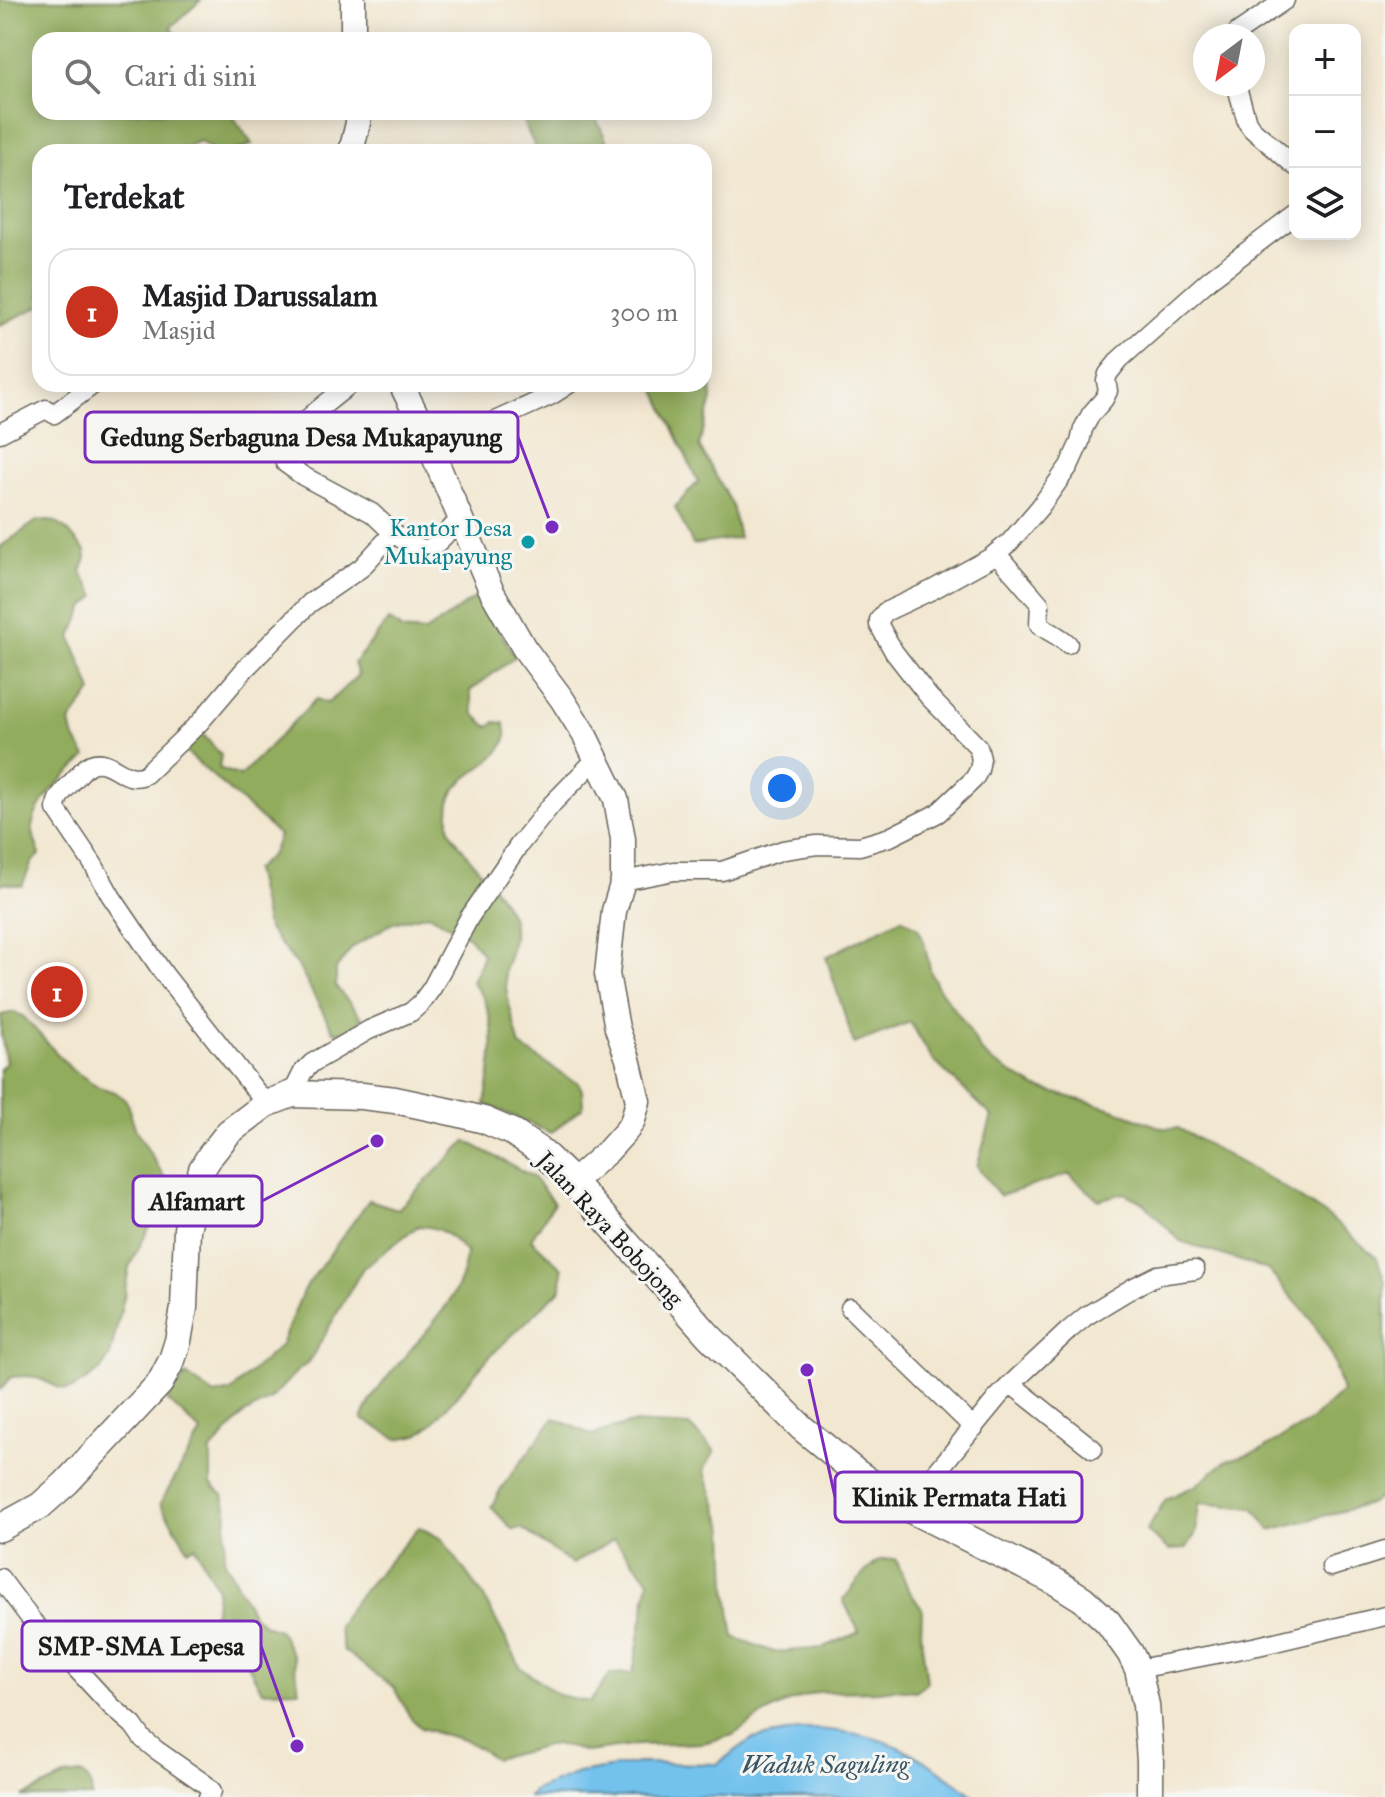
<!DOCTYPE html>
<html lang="id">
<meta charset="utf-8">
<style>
body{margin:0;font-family:"IM FELL Great Primer",serif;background:#f6f6f6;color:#202124}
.controls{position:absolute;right:24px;top:24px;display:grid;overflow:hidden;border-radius:16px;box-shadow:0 4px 20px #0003}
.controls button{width:72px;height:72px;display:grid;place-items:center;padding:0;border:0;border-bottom:2px solid #e0e0e0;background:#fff;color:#202124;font:40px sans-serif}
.compass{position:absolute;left:1193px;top:24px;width:72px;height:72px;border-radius:50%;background:#fff;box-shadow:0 4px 20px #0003;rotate:212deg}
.you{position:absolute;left:782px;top:788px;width:28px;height:28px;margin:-20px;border:6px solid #fff;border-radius:50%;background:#1a73e8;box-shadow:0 0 0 12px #1a73e833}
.badge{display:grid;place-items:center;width:52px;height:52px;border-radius:50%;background:#c8321e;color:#fff;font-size:26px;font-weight:700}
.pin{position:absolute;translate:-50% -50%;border:4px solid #fff;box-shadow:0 2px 8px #0006}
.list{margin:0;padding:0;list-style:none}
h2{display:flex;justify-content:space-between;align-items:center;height:104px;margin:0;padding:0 32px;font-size:34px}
h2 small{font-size:26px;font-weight:400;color:#757577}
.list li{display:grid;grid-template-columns:52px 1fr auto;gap:24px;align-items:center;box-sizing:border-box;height:128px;margin:0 16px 16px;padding:0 16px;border:2px solid #e0e0e0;border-radius:24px}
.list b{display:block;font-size:30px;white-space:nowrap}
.list p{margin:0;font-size:26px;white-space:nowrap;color:#757577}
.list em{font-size:26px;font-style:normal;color:#757577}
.icon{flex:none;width:44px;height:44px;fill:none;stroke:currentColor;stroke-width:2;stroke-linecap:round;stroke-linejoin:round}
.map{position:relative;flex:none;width:1385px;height:1797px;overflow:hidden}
.search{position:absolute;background:#fff;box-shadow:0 4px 20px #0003;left:32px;top:32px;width:680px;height:88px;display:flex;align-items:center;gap:20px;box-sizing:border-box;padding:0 28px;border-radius:24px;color:#757577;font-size:30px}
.panel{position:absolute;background:#fff;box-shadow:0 4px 20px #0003;left:32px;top:144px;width:680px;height:248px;border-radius:24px}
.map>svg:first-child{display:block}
.forest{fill:#92ac5d;stroke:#57643c;stroke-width:2}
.water{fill:#73c2ee;stroke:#486f85;stroke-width:2}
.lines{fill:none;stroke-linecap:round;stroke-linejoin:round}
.minor-casing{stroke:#67635b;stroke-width:21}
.tertiary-casing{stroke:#67635b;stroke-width:27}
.secondary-casing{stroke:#67635b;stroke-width:29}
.minor{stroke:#fff;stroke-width:18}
.tertiary{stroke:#fff;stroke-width:24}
.secondary{stroke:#fff;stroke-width:26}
.culture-dot{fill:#0f9aa8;stroke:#f6f6f2;stroke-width:3}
.labels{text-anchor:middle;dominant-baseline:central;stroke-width:6;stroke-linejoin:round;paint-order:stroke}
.culture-label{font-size:24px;fill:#0d838f;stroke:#f6f6f2;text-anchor:end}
.street-label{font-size:24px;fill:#1c1c1c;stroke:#f6f6f2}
.water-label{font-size:26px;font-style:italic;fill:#3a5666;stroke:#f6f6f2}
.leader{fill:none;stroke:#7b2cbf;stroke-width:3}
.callout-dot{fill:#7b2cbf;stroke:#f6f6f2;stroke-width:3}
.callout{fill:#f6f6f2;stroke:#7b2cbf;stroke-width:3}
.callout-label{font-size:26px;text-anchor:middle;font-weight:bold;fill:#1c1c1c}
</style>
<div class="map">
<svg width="1385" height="1797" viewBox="0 0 1385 1797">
<rect width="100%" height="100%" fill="#f6f6f2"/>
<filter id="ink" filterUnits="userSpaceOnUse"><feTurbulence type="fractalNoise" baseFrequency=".0125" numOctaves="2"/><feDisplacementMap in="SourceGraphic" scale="16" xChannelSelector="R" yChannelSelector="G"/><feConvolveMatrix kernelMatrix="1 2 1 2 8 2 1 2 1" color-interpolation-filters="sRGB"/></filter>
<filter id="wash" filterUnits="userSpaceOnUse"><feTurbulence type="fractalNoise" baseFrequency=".006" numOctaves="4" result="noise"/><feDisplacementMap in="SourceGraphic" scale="32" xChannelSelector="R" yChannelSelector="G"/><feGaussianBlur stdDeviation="1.8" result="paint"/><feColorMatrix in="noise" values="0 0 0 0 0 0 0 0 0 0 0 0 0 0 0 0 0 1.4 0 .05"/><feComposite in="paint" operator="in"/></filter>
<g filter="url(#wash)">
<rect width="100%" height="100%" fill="#f2e7d0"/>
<!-- forest -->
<g class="forest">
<path d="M0,0H201L171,27L180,40H40V112H230L252,144C229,155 219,157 199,141L175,152H40V306L0,325Z"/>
<polygon points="518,112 593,112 609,146 616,152 535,152 537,150"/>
<polygon points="704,307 708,332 712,400 699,446 732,505 739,538 693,545 675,507 698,482 653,384 704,384"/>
<path d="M38,520L56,522L68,531L85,551L86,558L81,572L96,596L85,606L71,637L92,691L70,722L73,735L86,757C69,774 37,799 33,823C31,834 37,845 40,855L32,862L22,886L4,883L0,884V547Z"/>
<path d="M479,595L515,657L470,691L474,714L488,727L495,722L504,723C519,758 458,771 451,798C449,805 448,822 450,829C451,834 457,840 460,845C475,867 499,890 510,914C516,927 513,943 509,957C508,960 506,964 505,968C504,992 514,1023 520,1046L570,1079L578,1082L582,1090L583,1107L551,1133L485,1104C491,1071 499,1030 483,998C480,992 475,987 472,982L483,955L469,937L428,914L393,923L386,927L352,948L336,969V987L362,1018L357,1025L343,1033L333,1031L298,966L267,928L254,870L272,854L279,835L186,752V745L200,731L221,755L219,768L240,776L316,699L328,703L358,675L354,663L389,620L402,630L425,632Z"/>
<polygon points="902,918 918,928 924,943 931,973 938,987 965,1023 981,1051 993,1062 1037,1088 1110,1108 1162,1128 1178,1128 1275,1182 1329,1217 1377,1258 1385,1282 1385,1493 1369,1504 1270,1530 1254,1508 1199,1503 1196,1533 1186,1549 1169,1550 1146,1531 1166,1499 1195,1486 1226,1461 1261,1450 1311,1421 1342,1392 1331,1354 1310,1318 1268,1270 1180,1241 1144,1203 1124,1193 1099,1200 1069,1174 1000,1196 977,1166 992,1116 933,1060 910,1022 854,1044 826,957"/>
<polygon points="15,1012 24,1017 71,1069 99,1087 115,1092 126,1100 136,1130 174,1193 171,1214 155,1222 149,1228 129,1267 124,1297 110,1356 100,1371 74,1388 67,1390 59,1388 36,1377 25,1376 11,1377 0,1390 0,1069 6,1063 1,1034 1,1015"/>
<path d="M466,1141L532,1176L554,1203L531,1239L562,1268L561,1289L489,1357L434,1422L418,1435L398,1439L362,1419C384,1361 465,1313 466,1252C449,1235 443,1227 418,1226L363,1268L309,1362L296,1372L271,1399L243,1415L211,1451V1484L223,1495L227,1511L224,1559L253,1615L265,1625L279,1630L293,1656L299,1690L262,1691L248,1665L233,1653H217L209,1636L215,1609L217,1588L195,1546L188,1549L160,1504L201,1432L167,1400L186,1375L215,1395L231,1391L281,1345L303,1291L369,1200L398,1209Z"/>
<polygon points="554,1418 592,1435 632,1423 689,1426 715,1451 704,1470 725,1529 727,1588 734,1637 774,1652 822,1648 859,1632 843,1600 865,1572 880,1560 896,1559 908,1589 922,1609 921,1635 927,1682 916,1691 894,1689 879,1691 818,1692 788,1702 759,1717 733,1735 703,1743 638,1745 587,1752 555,1744 495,1759 467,1741 421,1728 410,1717 394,1688 343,1650 338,1626 355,1600 419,1527 442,1539 482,1594 521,1668 559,1695 590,1702 610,1674 633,1673 649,1580 614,1539 572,1564 521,1528 513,1530 491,1507 502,1487"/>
<path d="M81,1774C91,1780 91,1786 92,1797H22L66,1776Z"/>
</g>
<!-- water -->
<path class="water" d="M810,1729C883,1731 919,1753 975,1797H529L534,1790L578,1773L639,1763L717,1764L752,1739Z"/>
</g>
<g filter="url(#ink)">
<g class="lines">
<defs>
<g id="minor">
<polyline points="1235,36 1238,32 1285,0"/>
<polyline points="1236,84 1247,122 1252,129 1295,166"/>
<path d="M350,384C327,404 294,424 282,452L285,463L303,476L372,513L393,533"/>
<polyline points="0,433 46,409 54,414 94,384"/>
<polyline points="431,450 552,395 569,384"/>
<path d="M996,553L1040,604L1039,624C1050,633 1058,635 1068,644"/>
<polyline points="623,881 674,871 722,871 783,850 817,845 860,846 890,837 938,813 974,779 979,770 981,759 978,747 929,697 894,652 879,625 879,620 885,612 932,590 990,558 1010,542 1040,507 1069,466 1080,442 1083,429 1091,414 1104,399 1108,391 1106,381 1108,374 1120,359 1210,279 1295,215"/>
<polyline points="292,1094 303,1072 312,1063 369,1030 411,1012 421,1003 432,988 469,918 519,845 552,804 597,758"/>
<path d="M266,1104L164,974L111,896L93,864L56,809C56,797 64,791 72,782C78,776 84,767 91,764C111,756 125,786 146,774L200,722L245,669L310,603L361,568L393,533C433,560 429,550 460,519"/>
<polyline points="850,1308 974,1428"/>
<polyline points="1011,1384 1068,1331 1086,1316 1134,1287 1158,1275 1195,1270"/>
<polyline points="907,1508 998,1397 1011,1384 1093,1449"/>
<polyline points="1331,1567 1385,1550"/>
<polyline points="0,1578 33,1622 111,1706 133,1725 143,1739 155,1749 205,1784 212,1791 208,1797"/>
<polyline points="1138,1669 1258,1646 1385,1616"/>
</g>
<g id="tertiary">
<polyline points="353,0 353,40"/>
<polyline points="351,152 358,123 358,112"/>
<polyline points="401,384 415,412 492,592 524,648 562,699 584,734 616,799 623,839 623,881 614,911 607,974 617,1028 628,1059 638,1101 633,1120 627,1130 608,1151 573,1182"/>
</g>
<polyline id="secondary" points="0,1528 40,1506 66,1483 160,1383 172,1360 178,1341 184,1308 187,1229 202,1169 210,1156 229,1132 266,1104 292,1094 362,1096 395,1100 456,1113 484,1120 512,1132 543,1153 573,1182 708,1335 802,1428 857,1473 907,1508 1056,1582 1083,1599 1108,1622 1130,1653 1138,1669 1146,1705 1150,1761 1150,1797"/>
</defs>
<!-- minor casing -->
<use href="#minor" class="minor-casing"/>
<!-- tertiary casing -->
<use href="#tertiary" class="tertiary-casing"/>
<!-- secondary casing -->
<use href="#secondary" class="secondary-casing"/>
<!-- minor -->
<use href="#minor" class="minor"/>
<!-- tertiary -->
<use href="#tertiary" class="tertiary"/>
<!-- secondary -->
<use href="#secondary" class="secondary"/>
</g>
</g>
<!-- markers -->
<circle class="culture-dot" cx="528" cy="542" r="8"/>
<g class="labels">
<!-- culture labels -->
<g class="culture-label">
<text x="512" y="528">Kantor Desa<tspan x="512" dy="28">Mukapayung</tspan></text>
</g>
<!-- street labels -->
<g class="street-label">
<text transform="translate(610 1229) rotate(47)">Jalan Raya Bobojong</text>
</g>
<!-- water labels -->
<g class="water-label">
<text x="825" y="1764">Waduk Saguling</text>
</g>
</g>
<!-- callouts -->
<path class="leader" d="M552 527L518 437M377 1141L262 1201M807 1370L835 1497M297 1746L261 1646"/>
<g class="callout-dot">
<circle cx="552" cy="527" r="8"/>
<circle cx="377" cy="1141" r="8"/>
<circle cx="807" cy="1370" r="8"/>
<circle cx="297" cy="1746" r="8"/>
</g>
<g class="callout">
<rect x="85" y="412" width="433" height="50" rx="8"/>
<rect x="133" y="1176" width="129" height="50" rx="8"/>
<rect x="835" y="1472" width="247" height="50" rx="8"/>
<rect x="22" y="1621" width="239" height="50" rx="8"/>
</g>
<g class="callout-label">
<text x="301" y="446">Gedung Serbaguna Desa Mukapayung</text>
<text x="197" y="1210">Alfamart</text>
<text x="959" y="1506">Klinik Permata Hati</text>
<text x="141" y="1655">SMP-SMA Lepesa</text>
</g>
</svg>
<div class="controls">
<button>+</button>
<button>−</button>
<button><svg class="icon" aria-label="layers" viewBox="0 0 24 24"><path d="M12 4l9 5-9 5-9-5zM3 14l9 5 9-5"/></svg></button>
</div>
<svg class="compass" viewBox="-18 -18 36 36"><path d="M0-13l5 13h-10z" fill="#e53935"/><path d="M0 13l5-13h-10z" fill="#757577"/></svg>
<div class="you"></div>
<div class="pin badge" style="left:57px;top:992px">1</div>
<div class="search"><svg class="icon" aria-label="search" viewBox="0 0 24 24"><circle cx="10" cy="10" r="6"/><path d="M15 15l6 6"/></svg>Cari di sini</div>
<section class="panel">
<h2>Terdekat<small></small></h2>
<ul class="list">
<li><span class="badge">1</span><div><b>Masjid Darussalam</b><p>Masjid</p></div><em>300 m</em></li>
</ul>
</section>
</div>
